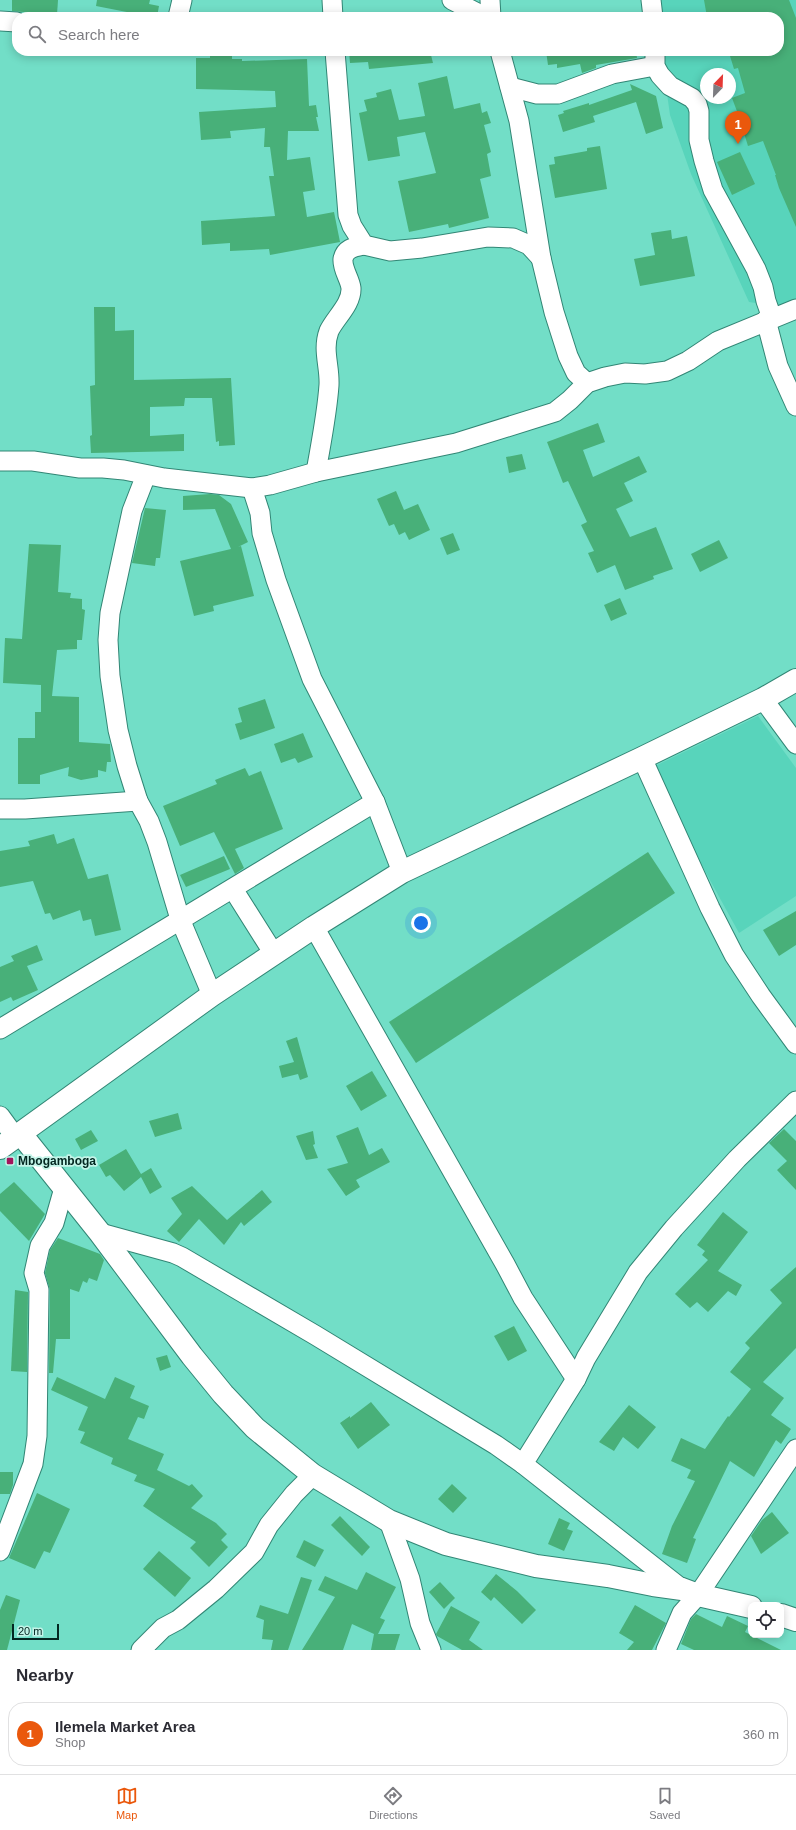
<!DOCTYPE html>
<style>
body{margin:0;font-family:Helvetica,sans-serif;background:#f2f2f3;color:#2b2b33}
.controls{position:absolute;right:12px;bottom:12px;display:grid;overflow:hidden;border-radius:8px;box-shadow:0 2px 10px #0003}
.controls button{width:36px;height:36px;display:grid;place-items:center;padding:0;border:0;border-bottom:1px solid #e1e1e2;background:#fff;color:#2b2b33;font:20px sans-serif}
.compass{position:absolute;left:700px;top:68px;width:36px;height:36px;border-radius:50%;background:#fff;box-shadow:0 2px 10px #0003;rotate:23deg}
.scale{position:absolute;left:12px;bottom:10px;width:47px;box-sizing:border-box;padding-left:4px;border:2px solid #032721;border-top:0;font-size:11px;line-height:14px;white-space:nowrap;color:#032721;-webkit-text-stroke:3px #c3f4e8;paint-order:stroke}
.you{position:absolute;left:421px;top:923px;width:14px;height:14px;margin:-10px;border:3px solid #fff;border-radius:50%;background:#1a73e8;box-shadow:0 0 0 6px #1a73e833}
.badge{display:grid;place-items:center;width:26px;height:26px;border-radius:50%;background:#ea580c;color:#fff;font-size:13px;font-weight:700}
.pin{position:absolute;translate:-50% -33px;filter:drop-shadow(0 1px 2px #0008)}
.pin::after{content:'';position:absolute;top:21px;width:14px;height:12px;background:inherit;clip-path:polygon(0 0,100% 0,50% 100%)}
.list{margin:0;padding:0;list-style:none}
h2{display:flex;justify-content:space-between;align-items:center;height:52px;margin:0;padding:0 16px;font-size:17px}
h2 small{font-size:13px;font-weight:400;color:#7c7c81}
.list li{display:grid;grid-template-columns:26px 1fr auto;gap:12px;align-items:center;box-sizing:border-box;height:64px;margin:0 8px 8px;padding:0 8px;border:1px solid #e1e1e2;border-radius:16px}
.list b{display:block;font-size:15px;white-space:nowrap}
.list p{margin:0;font-size:13px;white-space:nowrap;color:#7c7c81}
.list em{font-size:13px;font-style:normal;color:#7c7c81}
.icon{flex:none;width:22px;height:22px;fill:none;stroke:currentColor;stroke-width:2;stroke-linecap:round;stroke-linejoin:round}
.map{position:relative;flex:none;width:796px;height:1650px;overflow:hidden}
.search{position:absolute;background:#fff;box-shadow:0 2px 10px #0003;left:12px;right:12px;top:12px;height:44px;display:flex;align-items:center;gap:10px;box-sizing:border-box;padding:0 14px;border-radius:16px;color:#7c7c81;font-size:15px}
.sheet{height:124px;background:#fff}
nav{display:flex;justify-content:space-around;align-items:center;box-sizing:border-box;height:56px;border-top:1px solid #e1e1e2;background:#fff;font-size:11px;color:#7c7c81}
nav a{display:grid;justify-items:center;gap:2px}
nav .on{color:#ea580c}
.map>svg:first-child{display:block}
.built{fill:#58d4bb;fill-rule:evenodd}
.building{fill:#48b079}
.lines{fill:none;stroke-linecap:round;stroke-linejoin:round}
.minor-casing{stroke:#328675;stroke-width:21}
.major-casing{stroke:#328675;stroke-width:24}
.minor{stroke:#fff;stroke-width:19}
.major{stroke:#fff;stroke-width:22}
.poi-dot{fill:#a2155c;stroke:#c3f4e8;stroke-width:1.5}
.labels{text-anchor:middle;dominant-baseline:central;stroke-width:3.5;stroke-linejoin:round;paint-order:stroke}
.poi-label{font-size:12px;font-weight:bold;fill:#032721;stroke:#c3f4e8;text-anchor:start}
</style>
<div class="map">
<svg width="796" height="1650" viewBox="0 0 796 1650">
<rect width="100%" height="100%" fill="#72dec7"/>
<!-- built -->
<g class="built">
<path d="M657,0H796V304L781,307L749,302L691,174L670,115L661,51H779V17H658ZM706,74H730V98H706Z"/>
<polygon points="758,716 796,768 796,896 739,933 649,769"/>
</g>
<!-- building -->
<g class="building">
<polygon points="12,0 58,0 57,15 12,11"/>
<polygon points="97,0 150,0 149,4 159,6 157,17 136,17 137,14 96,6"/>
<polygon points="704,0 789,0 796,18 796,227 779,188 775,175 776,175 763,141 748,146 743,130 744,130 732,98 745,93 738,68 734,69 730,56 745,51 779,51 779,17 707,17"/>
<polygon points="349,51 430,51 433,63 369,69 368,62 350,63"/>
<polygon points="546,51 636,51 637,58 596,65 596,68 582,73 580,64 557,68 557,64 548,65"/>
<polygon points="210,52 232,53 232,59 242,59 242,61 307,59 309,106 316,105 318,117 316,117 319,131 288,131 287,160 310,157 315,190 303,192 307,217 334,212 340,242 270,255 269,249 230,251 230,243 202,245 201,221 275,216 269,176 274,176 270,147 264,147 265,128 230,131 231,138 201,140 199,112 276,107 275,91 196,89 196,58 210,58"/>
<polygon points="447,76 454,109 480,103 482,113 487,111 491,123 484,125 491,152 487,154 491,176 480,179 489,218 449,228 448,224 409,232 398,181 436,173 425,132 397,137 400,156 368,161 359,113 367,111 364,100 377,97 376,93 391,89 399,120 425,116 418,83"/>
<polygon points="630,84 656,96 663,128 646,134 636,102 593,116 595,122 563,132 558,115 564,113 563,111 589,103 589,105 632,90"/>
<polygon points="600,146 607,189 555,198 549,165 555,164 554,157 587,151 587,148"/>
<polygon points="740,152 755,184 732,195 717,162"/>
<polygon points="671,230 672,239 687,236 695,276 640,286 634,259 655,255 651,233"/>
<polygon points="94,307 115,307 115,331 134,330 134,380 231,378 235,445 219,446 219,441 216,442 212,398 185,398 184,406 150,407 150,436 184,434 184,451 91,453 90,436 92,435 90,386 95,385"/>
<polygon points="598,423 605,442 583,450 593,477 639,456 647,472 624,483 633,501 616,509 630,537 656,527 673,569 653,576 654,579 625,590 615,565 597,573 588,553 594,551 581,525 587,522 568,481 563,483 547,442"/>
<polygon points="522,454 526,469 509,473 506,457"/>
<polygon points="396,491 404,510 418,504 430,530 409,540 405,532 399,535 394,524 389,526 377,499"/>
<polygon points="210,494 219,495 231,504 248,542 238,547 241,546 254,596 213,606 214,611 194,616 180,561 231,549 215,509 183,510 183,496"/>
<polygon points="145,508 166,510 160,558 156,558 155,566 132,563"/>
<polygon points="453,533 460,550 447,555 440,538"/>
<polygon points="719,540 728,558 700,572 691,554"/>
<polygon points="29,544 61,545 58,592 71,593 70,598 82,599 82,609 85,610 82,640 77,640 77,649 57,650 52,696 79,697 79,742 110,744 111,762 107,762 106,772 98,770 98,777 81,780 68,776 69,767 40,775 40,784 18,784 18,738 35,738 35,712 41,712 41,685 3,683 5,638 22,639"/>
<polygon points="620,598 627,614 611,621 604,605"/>
<polygon points="265,699 275,728 240,740 235,724 242,722 238,708"/>
<polygon points="303,733 313,757 298,763 295,758 281,763 274,744"/>
<polygon points="245,768 249,776 261,771 283,829 235,849 244,868 235,874 214,832 180,846 163,806 217,784 215,780"/>
<polygon points="54,834 57,844 74,838 88,879 108,874 121,930 95,936 91,919 83,921 80,910 53,920 50,913 45,914 33,881 0,887 0,851 30,846 28,841"/>
<polygon points="648,852 675,893 416,1063 389,1022"/>
<polygon points="224,856 230,869 186,887 180,875"/>
<polygon points="796,911 796,945 779,956 763,930"/>
<polygon points="37,945 43,960 27,966 38,990 13,1001 11,997 0,1002 0,967 14,961 11,956"/>
<polygon points="297,1037 308,1077 300,1080 298,1074 282,1078 279,1066 294,1062 286,1041"/>
<polygon points="372,1071 387,1096 361,1111 346,1086"/>
<polygon points="178,1113 182,1129 155,1137 149,1121"/>
<polygon points="358,1127 369,1155 382,1148 390,1162 356,1180 360,1187 346,1196 327,1169 348,1163 336,1136"/>
<polygon points="784,1129 796,1141 796,1190 777,1170 787,1161 769,1143"/>
<polygon points="91,1130 98,1141 81,1150 75,1139"/>
<polygon points="313,1131 315,1144 313,1145 318,1158 306,1160 296,1136"/>
<polygon points="126,1149 141,1174 151,1168 162,1187 150,1194 141,1177 124,1191 110,1175 106,1177 99,1165"/>
<polygon points="14,1182 45,1214 29,1241 0,1211 0,1194"/>
<polygon points="192,1186 227,1220 262,1190 272,1202 244,1226 241,1222 224,1245 199,1219 179,1242 167,1231 182,1214 171,1198"/>
<polygon points="723,1212 748,1232 718,1271 742,1285 736,1296 728,1291 708,1312 697,1302 690,1308 675,1294 708,1260 702,1255 705,1251 697,1245"/>
<polygon points="58,1238 100,1254 104,1260 97,1281 89,1278 87,1283 83,1281 79,1292 70,1289 70,1339 56,1339 53,1373 49,1373 50,1290 45,1273 50,1250"/>
<polygon points="796,1267 796,1348 763,1382 784,1398 771,1415 791,1429 781,1444 776,1440 754,1477 730,1461 693,1538 696,1539 687,1563 662,1554 672,1526 695,1481 687,1478 691,1470 671,1461 681,1438 705,1449 728,1416 729,1417 751,1389 730,1372 750,1348 745,1343 782,1303 770,1290"/>
<polygon points="15,1290 28,1292 27,1372 11,1371"/>
<polygon points="514,1326 527,1351 508,1361 494,1336"/>
<polygon points="167,1355 171,1367 160,1371 156,1358"/>
<polygon points="57,1377 105,1399 115,1377 135,1386 130,1398 149,1406 144,1419 138,1417 128,1439 164,1454 157,1470 189,1486 192,1484 203,1496 191,1508 216,1523 227,1534 221,1540 228,1547 209,1567 190,1548 196,1542 143,1506 155,1489 134,1481 137,1475 111,1464 113,1458 80,1443 85,1432 78,1430 88,1407 51,1390"/>
<polygon points="371,1402 390,1425 358,1449 340,1423 350,1416 350,1418"/>
<polygon points="629,1405 656,1427 638,1449 623,1437 614,1451 599,1442"/>
<polygon points="0,1472 13,1472 13,1485 10,1494 0,1494"/>
<polygon points="452,1484 467,1498 453,1513 438,1499"/>
<polygon points="37,1493 70,1509 50,1553 44,1551 35,1569 9,1558"/>
<polygon points="772,1512 789,1533 761,1554 751,1536 762,1520"/>
<polygon points="340,1516 370,1547 362,1556 331,1525"/>
<polygon points="559,1518 570,1523 567,1529 573,1531 564,1551 548,1544"/>
<polygon points="304,1540 324,1550 315,1567 296,1557"/>
<polygon points="159,1551 191,1578 175,1597 143,1569"/>
<polygon points="366,1572 396,1587 380,1618 385,1620 378,1634 400,1634 395,1650 371,1650 374,1634 352,1624 343,1650 302,1650 335,1597 318,1590 325,1576 357,1590"/>
<polygon points="496,1574 517,1591 536,1610 522,1624 494,1597 491,1601 481,1592"/>
<polygon points="301,1577 312,1580 288,1650 271,1650 273,1640 262,1639 264,1620 256,1617 260,1605 288,1614"/>
<polygon points="440,1582 455,1598 444,1609 429,1592"/>
<polygon points="6,1595 20,1600 7,1650 0,1650 0,1610"/>
<polygon points="635,1605 666,1623 652,1650 627,1650 634,1642 619,1633"/>
<polygon points="451,1606 480,1622 469,1640 483,1650 462,1650 437,1636 436,1634"/>
<polygon points="696,1614 722,1627 727,1616 748,1626 745,1632 781,1650 694,1650 681,1644 691,1619"/>
</g>
<g class="lines">
<defs>
<g id="minor">
<polyline points="332,0 333,17"/>
<polyline points="452,0 485,17"/>
<polyline points="490,0 491,17"/>
<polyline points="651,0 653,17"/>
<polyline points="178,17 182,0"/>
<polyline points="0,21 17,22"/>
<polyline points="335,51 348,215 352,226 364,245 390,251 422,248 488,237 513,238 529,245 541,258"/>
<polyline points="500,51 519,121 541,258 554,312 568,356 576,373 587,383"/>
<polyline points="655,51 655,66 660,75 670,86 692,98 697,104 699,111 699,140 704,161 713,190 756,269 763,287 766,301 772,318"/>
<polyline points="510,87 537,94 558,94 612,74 655,66"/>
<polyline points="766,320 778,366 796,406"/>
<polyline points="0,461 33,461 80,468 103,468 124,470 164,478 252,488 270,485 316,472 456,443 555,412 570,400 587,383 605,377 625,373 645,374 667,371 688,361 718,341 796,309"/>
<path d="M316,472C321,443 327,414 329,385C330,366 322,350 329,331C335,318 352,304 351,288C350,279 342,269 343,259C345,248 355,247 364,245"/>
<polyline points="146,475 132,511 110,613 108,640 110,676 118,730 127,766 138,801 149,821 157,842 180,919 212,995"/>
<polyline points="252,488 260,513 262,533 276,580 312,679 375,802 402,872"/>
<polyline points="763,699 796,744"/>
<polyline points="642,758 710,908 734,955 761,996 796,1044"/>
<polyline points="0,809 25,809 138,801"/>
<polyline points="233,889 274,954"/>
<polyline points="314,927 505,1264 523,1298 576,1379"/>
<polyline points="0,1029 375,802"/>
<polyline points="0,1116 16,1138"/>
<polyline points="100,1233 173,1253 182,1257 315,1335 496,1445 523,1464"/>
<polyline points="389,1521 410,1579 420,1623 431,1650"/>
<polyline points="0,1551 33,1464 37,1436 39,1290 34,1273 40,1246 54,1223 64,1188"/>
<polyline points="682,1589 523,1464 576,1379 586,1358 638,1272 674,1228 737,1159 796,1101"/>
<polyline points="141,1650 163,1628 178,1620 216,1589 254,1552 269,1525 294,1494 313,1475"/>
<polyline points="666,1650 682,1613 698,1595 796,1449"/>
</g>
<g id="major">
<polyline points="21,1134 100,1233 192,1356 223,1394 255,1428 313,1475 389,1521 446,1544 536,1566 608,1576 653,1585 682,1589 698,1595 751,1607"/>
<polyline points="0,1148 212,995 314,927 402,872 642,758 763,699 796,680"/>
<polyline points="781,1615 796,1620"/>
</g>
</defs>
<!-- minor casing -->
<use href="#minor" class="minor-casing"/>
<!-- major casing -->
<use href="#major" class="major-casing"/>
<!-- minor -->
<use href="#minor" class="minor"/>
<!-- major -->
<use href="#major" class="major"/>
</g>
<!-- markers -->
<rect class="poi-dot" x="6" y="1157" width="8" height="8" rx="2"/>
<g class="labels">
<!-- poi labels -->
<g class="poi-label">
<text x="18" y="1161">Mbogamboga</text>
</g>
</g>
</svg>
<div class="controls">
<button><svg class="icon" aria-label="locate" viewBox="0 0 24 24"><circle cx="12" cy="12" r="6"/><path d="M12 2v4M12 18v4M2 12h4M18 12h4"/></svg></button>
</div>
<svg class="compass" viewBox="-18 -18 36 36"><path d="M0-13l5 13h-10z" fill="#e53935"/><path d="M0 13l5-13h-10z" fill="#7c7c81"/></svg>
<div class="scale">20 m</div>
<div class="you"></div>
<div class="pin badge" style="left:738px;top:144px">1</div>
<div class="search"><svg class="icon" aria-label="search" viewBox="0 0 24 24"><circle cx="10" cy="10" r="6"/><path d="M15 15l6 6"/></svg>Search here</div>
</div>
<section class="sheet">
<h2>Nearby<small></small></h2>
<ul class="list">
<li><span class="badge">1</span><div><b>Ilemela Market Area</b><p>Shop</p></div><em>360 m</em></li>
</ul>
</section>
<nav>
<a class="on"><svg class="icon" aria-label="map" viewBox="0 0 24 24"><path d="M3 6l6-2 6 2 6-2v14l-6 2-6-2-6 2zM9 4v14M15 6v14"/></svg>Map</a>
<a><svg class="icon" aria-label="directions" viewBox="0 0 24 24"><path d="M12 3l9 9-9 9-9-9zM9 14v-3h6M13 9l2 2-2 2"/></svg>Directions</a>
<a><svg class="icon" aria-label="saved" viewBox="0 0 24 24"><path d="M7 4h10v16l-5-4-5 4z"/></svg>Saved</a>
</nav>
